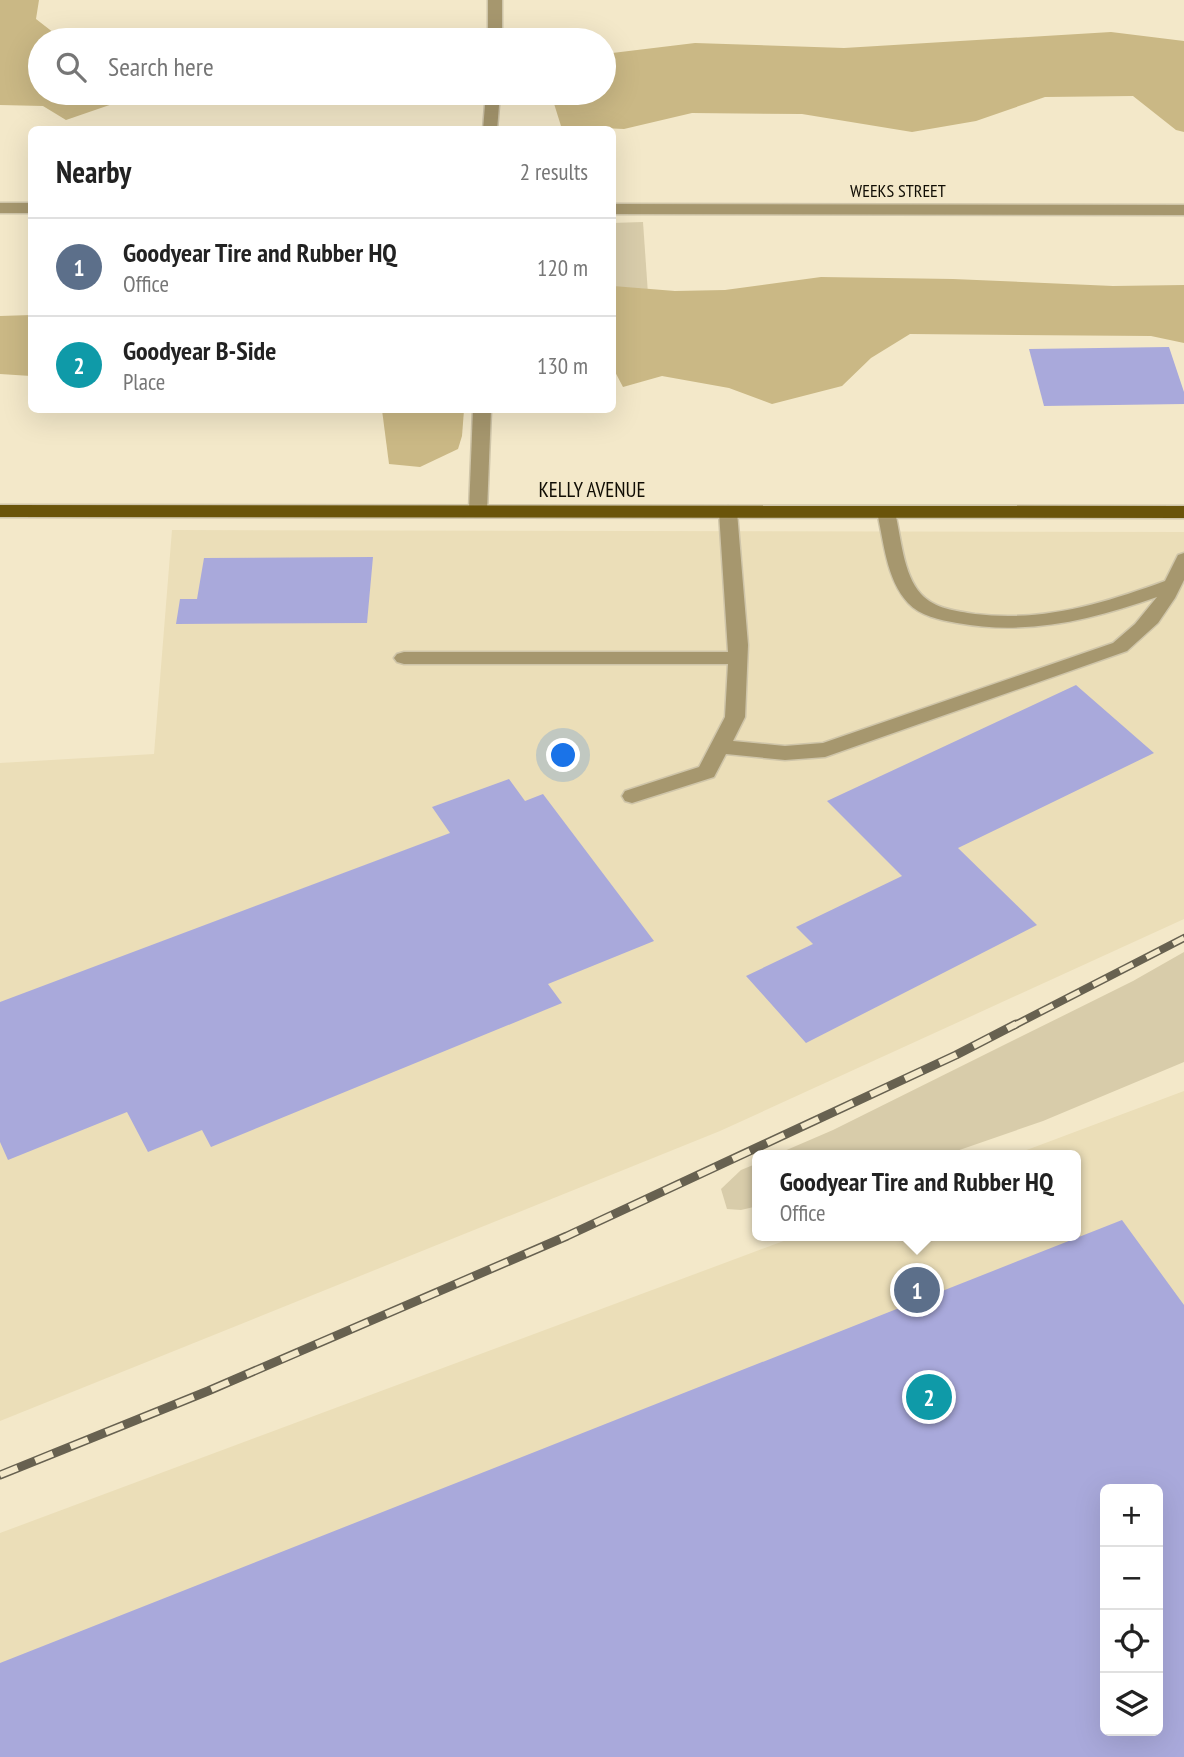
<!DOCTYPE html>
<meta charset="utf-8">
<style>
body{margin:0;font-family:"PT Sans Narrow",sans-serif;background:#f6f6f6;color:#222}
.controls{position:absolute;right:21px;bottom:21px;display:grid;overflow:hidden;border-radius:10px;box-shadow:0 7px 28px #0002}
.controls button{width:63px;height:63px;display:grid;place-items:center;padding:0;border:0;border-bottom:2px solid #e0e0e0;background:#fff;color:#222;font:35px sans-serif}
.you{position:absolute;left:564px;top:756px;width:24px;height:24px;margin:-18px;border:5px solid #fff;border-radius:50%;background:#1a73e8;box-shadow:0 0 0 10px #1a73e833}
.badge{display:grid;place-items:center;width:46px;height:46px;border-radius:50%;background:#d93025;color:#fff;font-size:23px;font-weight:700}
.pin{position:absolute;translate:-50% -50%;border:4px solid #fff;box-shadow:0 2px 7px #0006}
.popup{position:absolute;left:752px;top:1150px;width:329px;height:91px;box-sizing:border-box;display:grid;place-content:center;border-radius:10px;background:#fff;filter:drop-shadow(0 2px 5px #0005);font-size:23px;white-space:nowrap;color:#767676}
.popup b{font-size:26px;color:#222}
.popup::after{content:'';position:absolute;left:50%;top:100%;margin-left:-14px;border:14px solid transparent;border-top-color:#fff}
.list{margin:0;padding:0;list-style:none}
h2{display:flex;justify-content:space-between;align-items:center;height:91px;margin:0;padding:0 28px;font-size:30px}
h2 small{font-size:23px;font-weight:400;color:#767676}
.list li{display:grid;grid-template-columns:46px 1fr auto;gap:21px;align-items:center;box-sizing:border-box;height:98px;padding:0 28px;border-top:2px solid #e0e0e0}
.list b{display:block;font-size:26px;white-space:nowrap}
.list p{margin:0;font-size:23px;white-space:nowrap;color:#767676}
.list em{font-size:23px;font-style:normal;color:#767676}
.icon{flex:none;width:38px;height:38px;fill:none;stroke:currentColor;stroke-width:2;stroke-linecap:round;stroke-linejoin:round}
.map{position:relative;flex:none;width:1184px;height:1757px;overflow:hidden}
.search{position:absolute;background:#fff;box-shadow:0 7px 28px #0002;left:28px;top:28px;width:588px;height:77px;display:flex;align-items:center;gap:18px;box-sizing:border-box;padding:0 24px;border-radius:38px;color:#767676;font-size:26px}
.panel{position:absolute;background:#fff;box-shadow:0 7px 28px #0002;left:28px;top:126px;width:588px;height:287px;border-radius:10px}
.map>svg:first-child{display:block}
.built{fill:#ebdeb8;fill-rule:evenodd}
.green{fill:#d8ccaa}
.forest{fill:#cab885}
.building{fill:#a9a9db;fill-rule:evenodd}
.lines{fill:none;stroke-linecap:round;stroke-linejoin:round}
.minor-casing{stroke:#cfc5a9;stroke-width:3}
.major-casing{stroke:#cfc5a9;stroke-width:3}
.minor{fill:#a6976e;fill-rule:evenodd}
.major{fill:#6a540a;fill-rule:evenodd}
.rail-far1-casing{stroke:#676150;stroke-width:8}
.rail-casing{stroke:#676150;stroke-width:9}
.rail-far1{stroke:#f3e8c9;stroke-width:5;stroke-dasharray:15;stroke-linecap:butt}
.rail{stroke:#f3e8c9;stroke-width:6;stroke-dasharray:19;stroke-linecap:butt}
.labels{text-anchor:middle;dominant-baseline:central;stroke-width:6;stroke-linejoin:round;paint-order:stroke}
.far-street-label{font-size:18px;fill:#100d04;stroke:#f3e8c9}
.street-label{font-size:21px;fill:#100d04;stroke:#f3e8c9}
</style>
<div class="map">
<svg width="1184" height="1757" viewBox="0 0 1184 1757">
<rect width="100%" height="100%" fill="#f3e8c9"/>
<!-- built -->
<g class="built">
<polygon points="172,530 1184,532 1184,919 720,1131 0,1421 0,763 154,754"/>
<path d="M1184,1091V1757H0V1533L797,1236H1076V1155H1013ZM1105,1489H1158V1731H1105Z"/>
</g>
<!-- green -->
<g class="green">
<polygon points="643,222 648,294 613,294 612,223"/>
<polygon points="1184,952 1184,1062 1043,1121 945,1155 775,1155 833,1130 1133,981"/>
<polygon points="758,1163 758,1206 741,1210 727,1209 721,1189 741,1170"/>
</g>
<!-- forest -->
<g class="forest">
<polygon points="0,0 39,0 36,19 63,40 40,40 40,93 129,93 127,99 66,120 43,106 0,105"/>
<polygon points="1111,32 1184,41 1184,132 1176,130 1133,96 1045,97 976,121 912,132 802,114 692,113 624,129 561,126 551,94 604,93 604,54 695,43 844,48"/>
<polygon points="821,277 953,279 1113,286 1184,285 1184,343 1151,336 910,334 871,358 842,386 772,404 729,388 662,376 623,387 613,368 613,286 675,291 725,290"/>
<polygon points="31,315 31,376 0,374 0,316"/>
<polygon points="382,410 464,410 462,436 458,449 420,467 389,464"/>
</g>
<!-- building -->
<g class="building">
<polygon points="1169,347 1184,392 1184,404 1044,406 1029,349"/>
<polygon points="373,557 367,623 176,624 180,599 197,599 204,558"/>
<polygon points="1076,685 1154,753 958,848 1037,925 806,1043 746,976 813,944 796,927 902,876 827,801"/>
<polygon points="509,779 525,801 543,794 654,941 548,984 562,1003 211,1147 202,1130 148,1152 127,1112 8,1160 0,1142 0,1002 450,833 432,807"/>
<path d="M1122,1220L1184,1305V1757H0V1663ZM1105,1489H1158V1731H1105Z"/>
</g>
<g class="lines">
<defs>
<g id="minor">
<rect x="488" y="0" width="14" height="40"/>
<polygon points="486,93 500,93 497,130 483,130"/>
<rect x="0" y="203" width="32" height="10"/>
<polygon points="612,204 1184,205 1184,215 612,214"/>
<polygon points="473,410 491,410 487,511 478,517 469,511"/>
<path d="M728,506L737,512L748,645L745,717L733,741L785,746L823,743L1113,643L1135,624L1157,597C1091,620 1027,636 957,623C940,620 920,616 908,603C886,579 884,542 877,512L880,508H892L895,512C901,537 903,574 921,594C935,609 956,611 975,614C1043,622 1102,604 1165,581L1178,555L1184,553V580L1175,598L1158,623L1127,651L825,757L785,760L726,754L714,777L632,803L625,801L622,796L625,791L699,767L725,717L728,664H404L397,662L394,658L397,654L404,652H728L719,512Z"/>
</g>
<polygon id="major" points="0,505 1184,506 1184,518 0,517"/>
</defs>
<!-- minor casing -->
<use href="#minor" class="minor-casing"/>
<!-- major casing -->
<use href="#major" class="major-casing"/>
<!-- minor -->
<use href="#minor" class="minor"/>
<!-- major -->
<use href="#major" class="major"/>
<defs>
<polyline id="rail-far1" points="1013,1026 1184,938"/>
<polyline id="rail" points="0,1475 208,1391 567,1236 956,1055 1016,1024"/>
</defs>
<!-- rail-far1 casing -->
<use href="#rail-far1" class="rail-far1-casing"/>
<!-- rail casing -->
<use href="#rail" class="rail-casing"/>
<!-- rail-far1 -->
<use href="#rail-far1" class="rail-far1"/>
<!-- rail -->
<use href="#rail" class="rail"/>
</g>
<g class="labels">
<!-- far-street labels -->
<g class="far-street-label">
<text x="898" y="190">WEEKS STREET</text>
</g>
<!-- street labels -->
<g class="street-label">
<text x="592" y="489">KELLY AVENUE</text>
</g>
</g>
</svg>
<div class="controls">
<button>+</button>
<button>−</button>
<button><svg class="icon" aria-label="locate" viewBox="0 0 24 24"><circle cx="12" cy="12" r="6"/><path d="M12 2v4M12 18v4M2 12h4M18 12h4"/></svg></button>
<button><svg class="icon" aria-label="layers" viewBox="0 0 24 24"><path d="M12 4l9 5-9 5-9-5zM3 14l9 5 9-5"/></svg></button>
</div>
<div class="you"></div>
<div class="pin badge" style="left:917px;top:1290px;background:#5c6f8a">1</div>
<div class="popup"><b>Goodyear Tire and Rubber HQ</b>Office</div>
<div class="pin badge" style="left:929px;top:1397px;background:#0f9aa8">2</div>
<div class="search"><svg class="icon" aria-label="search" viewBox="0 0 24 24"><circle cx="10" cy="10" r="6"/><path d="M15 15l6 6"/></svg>Search here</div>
<section class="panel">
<h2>Nearby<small>2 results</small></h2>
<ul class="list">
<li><span class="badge" style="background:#5c6f8a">1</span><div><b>Goodyear Tire and Rubber HQ</b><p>Office</p></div><em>120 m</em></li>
<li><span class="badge" style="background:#0f9aa8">2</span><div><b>Goodyear B-Side</b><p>Place</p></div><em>130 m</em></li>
</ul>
</section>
</div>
